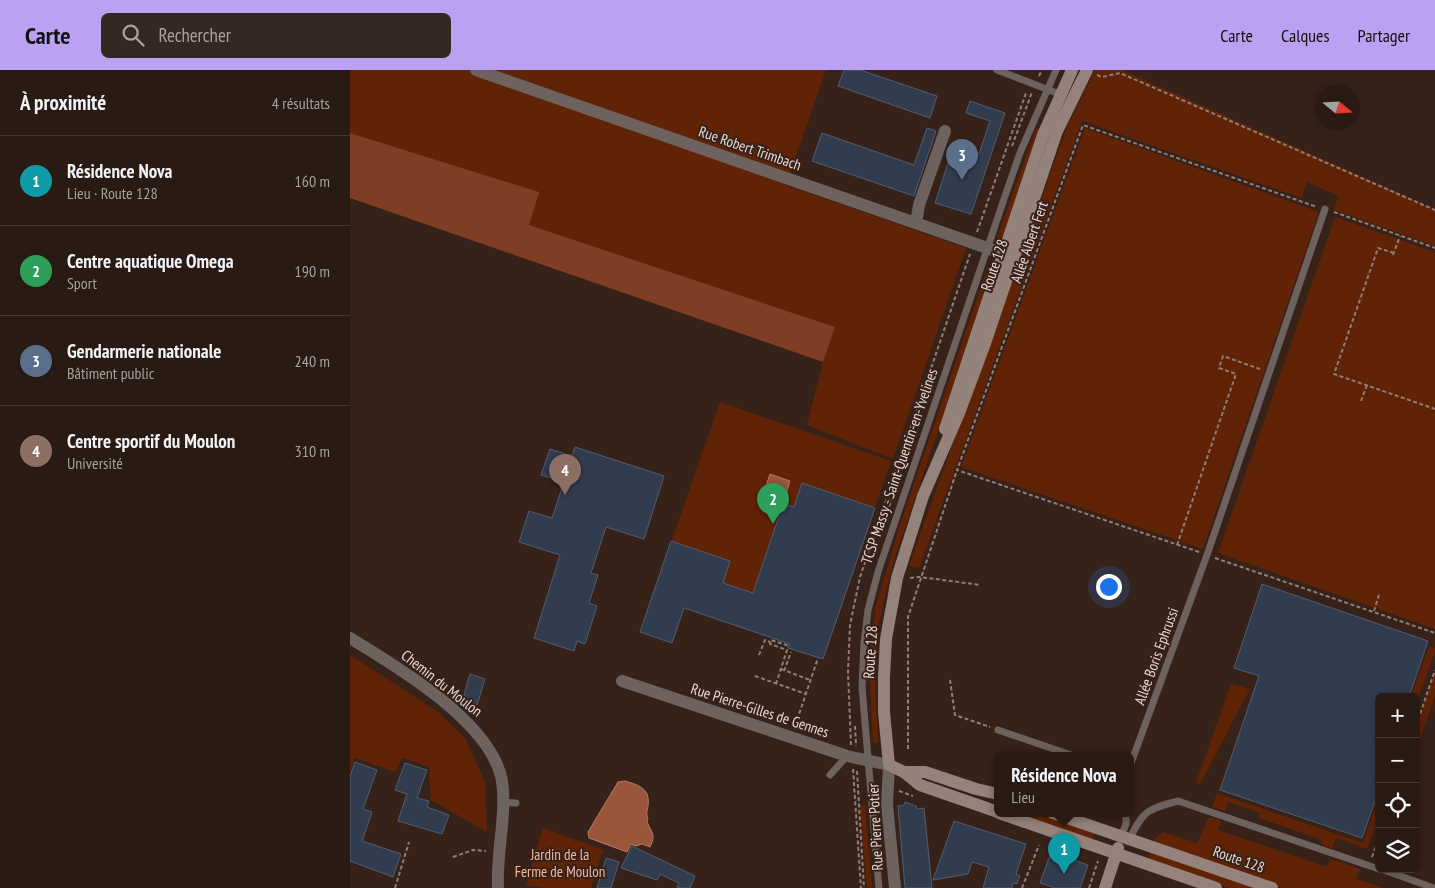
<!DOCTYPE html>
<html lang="fr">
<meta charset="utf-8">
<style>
body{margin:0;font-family:"PT Sans Narrow",sans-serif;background:#352722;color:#f1f3f6}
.controls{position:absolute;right:15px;bottom:15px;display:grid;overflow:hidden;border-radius:8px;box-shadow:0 2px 12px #0003}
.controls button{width:45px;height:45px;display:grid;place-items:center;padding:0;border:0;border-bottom:1px solid #453834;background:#291a14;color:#f1f3f6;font:25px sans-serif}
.compass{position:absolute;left:965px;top:15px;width:45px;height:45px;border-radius:50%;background:#291a14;box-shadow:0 2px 12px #0003;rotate:108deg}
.you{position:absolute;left:758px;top:516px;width:18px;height:18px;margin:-12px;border:4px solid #fff;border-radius:50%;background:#1a73e8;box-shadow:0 0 0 8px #1a73e833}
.badge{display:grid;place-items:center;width:32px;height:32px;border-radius:50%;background:#bca0f2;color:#fff;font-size:16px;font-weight:700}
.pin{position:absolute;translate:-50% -41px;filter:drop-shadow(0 1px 2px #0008)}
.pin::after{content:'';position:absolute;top:26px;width:18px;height:15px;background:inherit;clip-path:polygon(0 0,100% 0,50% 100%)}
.popup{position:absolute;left:644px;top:682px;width:140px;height:65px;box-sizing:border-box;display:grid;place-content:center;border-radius:8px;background:#291a14;filter:drop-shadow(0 1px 4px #0005);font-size:16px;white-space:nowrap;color:#a5a1a0}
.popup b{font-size:19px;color:#f1f3f6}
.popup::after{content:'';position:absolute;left:50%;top:100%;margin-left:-10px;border:10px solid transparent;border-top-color:#291a14}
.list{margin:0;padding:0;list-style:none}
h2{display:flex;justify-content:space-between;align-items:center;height:65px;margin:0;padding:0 20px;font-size:21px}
h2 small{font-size:16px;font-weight:400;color:#a5a1a0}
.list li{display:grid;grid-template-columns:32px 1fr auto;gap:15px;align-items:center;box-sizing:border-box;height:90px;padding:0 20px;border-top:1px solid #453834}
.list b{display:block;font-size:19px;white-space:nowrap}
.list p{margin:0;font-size:16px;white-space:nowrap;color:#a5a1a0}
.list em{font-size:16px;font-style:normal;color:#a5a1a0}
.icon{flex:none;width:28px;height:28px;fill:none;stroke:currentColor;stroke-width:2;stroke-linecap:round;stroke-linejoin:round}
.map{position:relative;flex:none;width:1085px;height:818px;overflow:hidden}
header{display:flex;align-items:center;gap:30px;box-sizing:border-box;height:70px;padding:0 25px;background:#bca0f2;color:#111}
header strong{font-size:24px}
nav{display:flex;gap:28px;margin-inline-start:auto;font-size:18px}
.search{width:350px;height:45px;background:#352722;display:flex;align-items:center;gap:12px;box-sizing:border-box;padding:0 18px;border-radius:8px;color:#a5a1a0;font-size:19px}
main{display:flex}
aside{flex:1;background:#291a14}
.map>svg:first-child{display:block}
.green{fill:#602306}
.forest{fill:#7f3d23}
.water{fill:#9a553a;stroke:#b17c68}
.building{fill:#313c4f;stroke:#515d71}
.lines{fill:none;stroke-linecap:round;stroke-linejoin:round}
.path{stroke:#8f7d77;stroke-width:2;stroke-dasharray:4 2.5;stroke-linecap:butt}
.lane{stroke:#6d625e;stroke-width:7}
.street{stroke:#6d625e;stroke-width:12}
.secondary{stroke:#94827b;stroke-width:12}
.labels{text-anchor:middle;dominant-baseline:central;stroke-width:4;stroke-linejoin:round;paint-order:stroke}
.street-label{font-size:15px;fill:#e7d8d3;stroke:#37221a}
.park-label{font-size:15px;fill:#f3b69f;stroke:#37221a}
</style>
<header>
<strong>Carte</strong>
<div class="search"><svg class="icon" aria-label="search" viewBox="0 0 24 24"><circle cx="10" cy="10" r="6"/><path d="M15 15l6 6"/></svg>Rechercher</div>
<nav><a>Carte</a><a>Calques</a><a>Partager</a></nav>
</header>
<main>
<aside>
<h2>À proximité<small>4 résultats</small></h2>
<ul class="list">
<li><span class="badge" style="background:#0f9aa8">1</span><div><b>Résidence Nova</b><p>Lieu · Route 128</p></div><em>160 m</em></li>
<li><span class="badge" style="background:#2e9e5b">2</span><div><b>Centre aquatique Omega</b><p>Sport</p></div><em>190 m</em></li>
<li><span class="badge" style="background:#5c6f8a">3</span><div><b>Gendarmerie nationale</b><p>Bâtiment public</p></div><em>240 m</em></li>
<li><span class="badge" style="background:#8d6e63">4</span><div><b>Centre sportif du Moulon</b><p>Université</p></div><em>310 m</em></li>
</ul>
</aside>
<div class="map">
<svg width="1085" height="818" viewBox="0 0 1085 818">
<rect width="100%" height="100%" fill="#37221a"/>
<!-- green -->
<g class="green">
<polygon points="0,0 476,0 436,115 616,178 543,389 457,355 473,292 484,257 178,155 188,122 0,63"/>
<polygon points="745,0 772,0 1085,139 1085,176 984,140 988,126 957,112 951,128 732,51 569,498 559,495 717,57"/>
<polygon points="686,58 691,60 655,166 646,171"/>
<polygon points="735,58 969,142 853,479 611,397"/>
<polygon points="985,147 1085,182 1085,559 868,483"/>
<polygon points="637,199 638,215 543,493 527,561 524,592 528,673 523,673 519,592 526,536 548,461"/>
<polygon points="370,332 541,391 473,589 438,578 439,574 334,538 290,562"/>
<polygon points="1079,576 1085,578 1085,581 1066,635 1066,627 1061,627"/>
<polygon points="0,585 87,641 115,668 135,712 137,762 81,730 79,697 52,688 45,702 5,688 0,700"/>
<polygon points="1085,602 1085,626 1066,680 1066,658"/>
<polygon points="881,614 900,619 850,714 846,713"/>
<polygon points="867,723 1013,773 1029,726 1029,745 1017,779 986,768 982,778 971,775 972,770 909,748 910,743 878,732 875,741 862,737"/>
<polygon points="510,735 515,735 522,818 517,818"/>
<polygon points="661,743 692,743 744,761 741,770"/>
<polygon points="859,747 871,750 868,760 977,797 980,789 1010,799 1006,809 1033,818 932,818 800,773 813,762 847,773"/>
<polygon points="193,758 253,780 241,818 193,818 176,815"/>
<polygon points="801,781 910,818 879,818 798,790"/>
</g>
<!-- forest -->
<polygon class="forest" points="0,63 189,122 179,155 485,257 473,292 0,128"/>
<!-- water -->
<g class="water">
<polygon points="420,404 440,411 431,440 410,434"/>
<path d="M275,711C293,716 302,721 297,741C296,746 299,747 297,752C302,763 306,765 300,777L292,774L286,776L281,774L277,782L239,768L238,762L268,712Z"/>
</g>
<!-- building -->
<g class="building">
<polygon points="494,0 510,0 587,26 580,48 488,16"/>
<polygon points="620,31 655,43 621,144 585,133 604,75 629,84 640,51 616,43"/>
<polygon points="577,58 586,61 564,126 462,91 472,63 564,95"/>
<polygon points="225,377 314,406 294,469 256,457 241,503 248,505 239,533 247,536 235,574 227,571 224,581 184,568 210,485 169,472 179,441 202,448 214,412 191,405 200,379 222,386"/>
<polygon points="452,413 525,438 473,589 438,578 440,574 334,538 322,573 290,562 321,471 380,491 373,513 403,523 431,440 435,441 437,435 444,437"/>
<polygon points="912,514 1078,571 1059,627 1029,627 1029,720 1012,768 870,720 909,606 884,598"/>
<polygon points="120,604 135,609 127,635 115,631 116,626 114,625"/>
<polygon points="5,692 27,700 13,739 22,742 12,771 51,784 43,807 0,791 0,706"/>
<polygon points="55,693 77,700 67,728 79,731 77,737 99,745 92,764 48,751 57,724 45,720"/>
<polygon points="555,732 566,736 567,739 574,738 582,818 555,818 548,736 554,735"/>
<polygon points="604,751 676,774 666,804 670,806 667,814 663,813 662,818 633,818 639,797 622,792 618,804 583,810"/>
<polygon points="282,776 345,806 340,818 327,818 329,813 310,804 307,810 271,798"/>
<polygon points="701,782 738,795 730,818 705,818 690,813"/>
<polygon points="256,788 269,792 261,818 247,818"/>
</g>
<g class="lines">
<!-- path -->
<g class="path">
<polyline points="747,5 752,7 770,3 1085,140"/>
<polyline points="689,6 692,0"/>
<polyline points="662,76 682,22"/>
<polyline points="984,142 1085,178"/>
<polyline points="627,162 676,23"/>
<polyline points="1044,183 1028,178 984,304 1085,339"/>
<polyline points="1043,185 1050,166"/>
<polyline points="1011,331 1017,315"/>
<polyline points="533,455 552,398"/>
<polyline points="827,475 886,304 869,298 873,286 910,299"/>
<polyline points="849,482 607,400 733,55 967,137"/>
<polyline points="865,488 1085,563"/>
<polyline points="560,508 570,507 631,515"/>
<polyline points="1024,541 1029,525"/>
<polyline points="409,585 415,570 420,572"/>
<polyline points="431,599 460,610"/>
<polyline points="434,601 441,582"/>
<polyline points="405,606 456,624"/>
<polyline points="600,610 605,645 640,657"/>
<polyline points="426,614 437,580 420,574 421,570 439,576"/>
<polyline points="445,656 468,588"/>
<polyline points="505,656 506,676"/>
<polyline points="1066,656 1085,600"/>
<polyline points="501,675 498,602 500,555 510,507 620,184"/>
<polyline points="558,679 558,547 607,400"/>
<polyline points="503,699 511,818"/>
<polyline points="507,701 514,818"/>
<polyline points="549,721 563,726"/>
<polyline points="103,787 123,780 136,781"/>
<polyline points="1022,787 1029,768"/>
<polyline points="45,818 59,772"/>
<polyline points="672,818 689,775"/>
<polyline points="739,818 748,791"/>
</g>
<!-- lane -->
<g class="lane">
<polyline points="647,0 712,25"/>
<polyline points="648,660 721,685"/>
<polyline points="780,696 857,485 975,139"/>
<polyline points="480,705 497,686"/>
<polyline points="152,732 166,733"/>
<polyline points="771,767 776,754 776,743"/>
<path d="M779,770C793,741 797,739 828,731L1029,799"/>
<polyline points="1031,799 1084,818"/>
<polyline points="529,818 512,617 514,573 518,540 528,502 655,126 670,83 706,0"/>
</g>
<!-- street -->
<g class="street">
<polyline points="126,0 663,187"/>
<polyline points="566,153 569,135 595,61"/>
<path d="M0,568C48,597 142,653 152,711C157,746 146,783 148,818"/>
<polyline points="272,611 497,686 539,695 537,734 545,818"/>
</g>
<!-- secondary -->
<g class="secondary">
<polyline points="595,359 693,65 722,0"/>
<polyline points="554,702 575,702 626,719 648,724"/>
<polyline points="648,742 570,715 554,702 539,695 534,642 534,607 536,569 547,508 573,426 609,343 633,279 707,61 737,0"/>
<polyline points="649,743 866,818"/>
<polyline points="703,743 922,818"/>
<polyline points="755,818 768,778"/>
</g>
</g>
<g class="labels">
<!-- street labels -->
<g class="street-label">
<text transform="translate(400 78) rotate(19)">Rue Robert Trimbach</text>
<text transform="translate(679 172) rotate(-71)">Allée Albert Fert</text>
<text transform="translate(644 195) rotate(-71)">Route 128</text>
<text transform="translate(549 396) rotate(-71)">TCSP Massy - Saint-Quentin-en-Yvelines</text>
<text transform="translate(520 582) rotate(-86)">Route 128</text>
<text transform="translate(806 586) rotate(-70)">Allée Boris Ephrussi</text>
<text transform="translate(92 613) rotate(38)">Chemin du Moulon</text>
<text transform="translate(410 640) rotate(18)">Rue Pierre-Gilles de Gennes</text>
<text transform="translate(525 757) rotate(-93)">Rue Pierre Potier</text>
<text transform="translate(889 789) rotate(19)">Route 128</text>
</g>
<!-- park labels -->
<g class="park-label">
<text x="210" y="784">Jardin de la<tspan x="210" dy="17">Ferme de Moulon</tspan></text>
</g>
</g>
</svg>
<div class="controls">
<button>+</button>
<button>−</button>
<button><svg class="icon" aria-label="locate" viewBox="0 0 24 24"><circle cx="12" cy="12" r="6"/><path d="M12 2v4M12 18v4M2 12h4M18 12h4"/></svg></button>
<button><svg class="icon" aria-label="layers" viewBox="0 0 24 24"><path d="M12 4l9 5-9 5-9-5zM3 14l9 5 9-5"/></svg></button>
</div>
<svg class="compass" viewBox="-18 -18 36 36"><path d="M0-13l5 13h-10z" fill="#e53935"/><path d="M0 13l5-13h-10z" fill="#a5a1a0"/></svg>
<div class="you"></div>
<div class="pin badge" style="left:714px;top:804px;background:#0f9aa8">1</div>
<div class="popup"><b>Résidence Nova</b>Lieu</div>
<div class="pin badge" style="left:423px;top:454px;background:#2e9e5b">2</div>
<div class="pin badge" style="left:612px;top:110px;background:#5c6f8a">3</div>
<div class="pin badge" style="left:215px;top:425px;background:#8d6e63">4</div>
</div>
</main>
